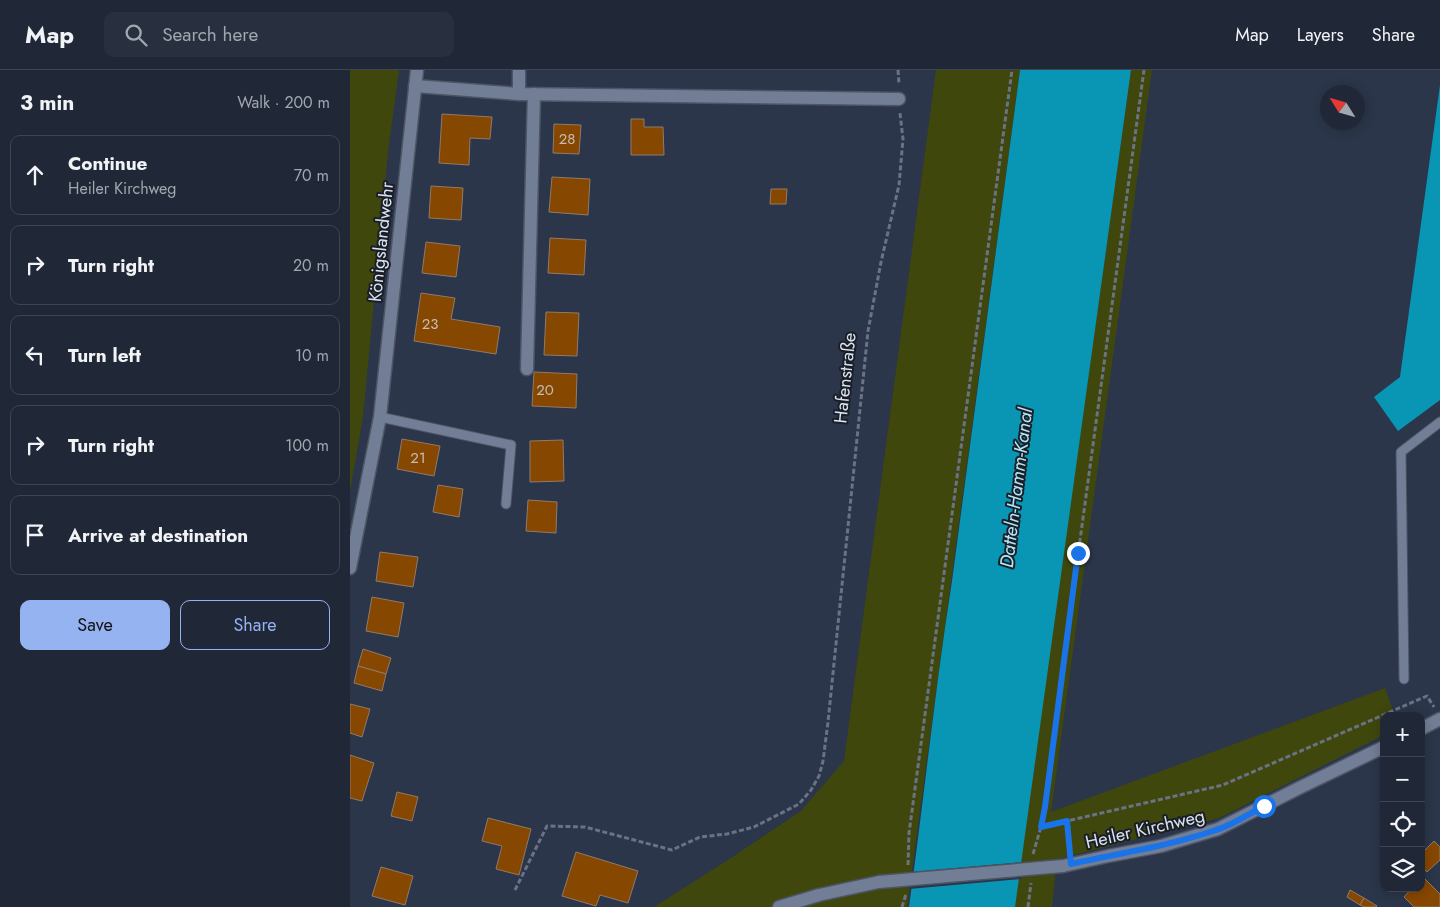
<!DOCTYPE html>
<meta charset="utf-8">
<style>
body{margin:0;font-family:Jost,sans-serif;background:#283040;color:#f1f3f6}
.controls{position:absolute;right:15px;bottom:15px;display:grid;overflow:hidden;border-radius:10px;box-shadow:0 2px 12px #0003}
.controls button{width:45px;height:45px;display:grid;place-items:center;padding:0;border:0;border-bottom:1px solid #3d4453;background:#202838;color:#f1f3f6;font:25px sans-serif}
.compass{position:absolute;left:970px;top:15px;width:45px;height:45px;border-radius:50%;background:#202838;box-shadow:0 2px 12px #0003;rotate:307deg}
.stop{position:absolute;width:15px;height:15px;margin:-11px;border:4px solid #1a73e8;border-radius:50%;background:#fff}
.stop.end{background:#1a73e8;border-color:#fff;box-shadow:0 1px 5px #0008}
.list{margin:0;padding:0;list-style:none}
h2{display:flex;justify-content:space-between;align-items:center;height:65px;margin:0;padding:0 20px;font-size:21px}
h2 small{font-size:16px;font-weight:400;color:#a2a6ae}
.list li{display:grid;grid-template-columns:32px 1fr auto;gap:15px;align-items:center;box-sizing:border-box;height:80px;margin:0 10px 10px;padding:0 10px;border:1px solid #3d4453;border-radius:10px}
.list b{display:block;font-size:19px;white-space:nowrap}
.list p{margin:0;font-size:16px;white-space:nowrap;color:#a2a6ae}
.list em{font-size:16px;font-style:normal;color:#a2a6ae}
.actions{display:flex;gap:10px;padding:15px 20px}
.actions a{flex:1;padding:11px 0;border:1px solid #95b2f1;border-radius:10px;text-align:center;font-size:18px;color:#95b2f1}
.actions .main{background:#95b2f1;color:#111}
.icon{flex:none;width:28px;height:28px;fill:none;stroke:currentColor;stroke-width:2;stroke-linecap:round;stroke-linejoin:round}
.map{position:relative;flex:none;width:1090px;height:837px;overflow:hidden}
header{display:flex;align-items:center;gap:30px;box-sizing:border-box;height:70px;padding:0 25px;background:#202838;border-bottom:1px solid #3d4453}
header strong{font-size:24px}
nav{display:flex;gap:28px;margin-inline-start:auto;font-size:18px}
.search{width:350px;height:45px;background:#283040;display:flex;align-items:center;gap:12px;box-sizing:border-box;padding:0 18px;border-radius:10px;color:#a2a6ae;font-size:19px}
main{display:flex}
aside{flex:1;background:#202838}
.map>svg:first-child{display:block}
.green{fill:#3f470d}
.water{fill:#0996b5}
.pier{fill:#2b364a}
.building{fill:#864700;stroke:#917a69}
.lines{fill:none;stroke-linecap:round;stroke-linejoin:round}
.lane-casing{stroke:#4c5465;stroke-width:11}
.street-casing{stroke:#4c5465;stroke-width:15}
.path{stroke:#6a7385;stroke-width:3;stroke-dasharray:5 2.5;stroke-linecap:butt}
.lane{stroke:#727e95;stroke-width:9}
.street{stroke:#727e95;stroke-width:12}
.street-bridge-casing{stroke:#4c5465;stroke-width:15;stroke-linecap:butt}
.street-bridge{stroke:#727e95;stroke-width:12}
.route{stroke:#1a73e8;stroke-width:6}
.labels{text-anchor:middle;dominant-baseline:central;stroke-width:4;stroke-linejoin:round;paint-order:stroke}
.number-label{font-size:15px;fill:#c6bcb4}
.street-label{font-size:18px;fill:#dce3f0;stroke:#191e27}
.water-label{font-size:19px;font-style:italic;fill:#b2e5f6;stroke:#191e27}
</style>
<header>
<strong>Map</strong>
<div class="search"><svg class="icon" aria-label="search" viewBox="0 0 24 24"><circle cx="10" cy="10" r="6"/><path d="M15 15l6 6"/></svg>Search here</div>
<nav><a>Map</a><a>Layers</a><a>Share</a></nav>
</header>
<main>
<aside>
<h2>3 min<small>Walk · 200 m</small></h2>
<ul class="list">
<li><svg class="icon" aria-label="ahead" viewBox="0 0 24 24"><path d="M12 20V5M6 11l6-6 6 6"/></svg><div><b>Continue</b><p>Heiler Kirchweg</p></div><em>70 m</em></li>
<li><svg class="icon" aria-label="right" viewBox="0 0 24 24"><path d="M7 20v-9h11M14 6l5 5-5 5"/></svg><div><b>Turn right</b></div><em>20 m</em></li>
<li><svg class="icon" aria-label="left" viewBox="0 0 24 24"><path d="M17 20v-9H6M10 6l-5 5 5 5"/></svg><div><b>Turn left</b></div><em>10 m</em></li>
<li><svg class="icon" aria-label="right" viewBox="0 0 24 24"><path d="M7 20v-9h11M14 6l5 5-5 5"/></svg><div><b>Turn right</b></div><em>100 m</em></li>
<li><svg class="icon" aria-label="arrive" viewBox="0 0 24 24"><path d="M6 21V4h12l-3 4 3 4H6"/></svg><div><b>Arrive at destination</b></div></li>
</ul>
<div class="actions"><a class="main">Save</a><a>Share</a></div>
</aside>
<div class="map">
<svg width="1090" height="837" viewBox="0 0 1090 837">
<rect width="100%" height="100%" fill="#2b364a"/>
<!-- green -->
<g class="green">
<polygon points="0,0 49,0 38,82 13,347 0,421"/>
<polygon points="586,0 670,0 557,837 304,837 378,790 451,741 494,691"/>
<polygon points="781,0 802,0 701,742 1035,618 1045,646 1034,646 1034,665 869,748 704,790 705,809 702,837 664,837"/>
</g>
<!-- water -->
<g class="water">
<path d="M670,0H781L665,837H559C574,728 585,619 602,511Z"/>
<polygon points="1090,15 1090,330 1048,361 1024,327 1050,307"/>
</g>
<!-- pier -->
<polygon class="pier" points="673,792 671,809 559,819 561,802"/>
<!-- building -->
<g class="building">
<polygon points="92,44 142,47 140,69 120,68 119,95 89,93"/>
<polygon points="281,49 294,49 294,57 313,57 314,85 281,85"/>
<polygon points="204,54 231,55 229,84 203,83"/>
<polygon points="202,107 240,109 238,145 199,142"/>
<polygon points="81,116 113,118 111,150 79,148"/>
<polygon points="421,119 437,119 436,134 420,134"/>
<polygon points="200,168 236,170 234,205 198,203"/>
<polygon points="76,172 110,176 106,207 72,203"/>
<polygon points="71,223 105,228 101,249 150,257 146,284 64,271"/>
<polygon points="196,242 229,243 227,286 194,285"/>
<polygon points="184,302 227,304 226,338 182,336"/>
<polygon points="52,369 90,376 84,406 47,399"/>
<polygon points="213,370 214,411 180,412 180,371"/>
<polygon points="88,415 113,419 109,447 83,442"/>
<polygon points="178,430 207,432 206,463 176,461"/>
<polygon points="30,482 68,487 63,517 26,511"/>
<polygon points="22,527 54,533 48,567 16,561"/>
<polygon points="13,579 41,588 36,604 8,596"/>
<polygon points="8,596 36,604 32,621 4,613"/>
<polygon points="0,634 20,639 12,667 0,663"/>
<polygon points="0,685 24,693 12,731 0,728"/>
<polygon points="47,722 68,727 62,751 41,746"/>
<polygon points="138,748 181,759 169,805 146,799 152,776 132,771"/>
<polygon points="1084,771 1090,777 1090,790 1077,802 1071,796 1071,784"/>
<polygon points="226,782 288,801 278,833 250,825 246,836 212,826"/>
<polygon points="31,797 63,806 55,835 22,826"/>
<polygon points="1073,807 1090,824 1090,837 1064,837 1054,827 1062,818 1071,818 1071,809"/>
<polygon points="1000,820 1014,828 1010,835 997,827"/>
<polygon points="1014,828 1027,836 1026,837 1014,837 1010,835"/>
</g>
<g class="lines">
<defs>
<g id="lane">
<polyline points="30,347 161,375 156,434"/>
<polyline points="1054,609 1051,382 1090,352"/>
</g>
<g id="street">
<polyline points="65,16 169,24 549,29"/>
<polyline points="169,24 169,0"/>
<polyline points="177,299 184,24"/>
<polyline points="0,498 30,347 67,0"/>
<polyline points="1071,659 1090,649"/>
<polyline points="713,796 758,786 811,776 868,759 949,718 1034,677"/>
<polyline points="429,837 469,825 529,812"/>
</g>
</defs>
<!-- lane casing -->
<use href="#lane" class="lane-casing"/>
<!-- street casing -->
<use href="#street" class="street-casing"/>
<!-- path -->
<g class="path">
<polyline points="548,0 549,14"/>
<polyline points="717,751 720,780"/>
<polyline points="691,757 873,715 1077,626 1084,637"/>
<polyline points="683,784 691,757 695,737 708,632 794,0"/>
<polyline points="558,795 559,763 662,0"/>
<polyline points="165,820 197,756 235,757 322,780 350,767 377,764 404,757 449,734 461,720 469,706 473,691 478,652 518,261 531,192 549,115 553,69 550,43"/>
<polyline points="552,837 556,824"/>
<polyline points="678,837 681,813"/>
</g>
<!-- lane -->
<use href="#lane" class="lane"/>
<!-- street -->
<use href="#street" class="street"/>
<defs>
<polyline id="street-bridge" points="529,812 713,796"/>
</defs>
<!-- street-bridge casing -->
<use href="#street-bridge" class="street-bridge-casing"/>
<!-- street-bridge -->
<use href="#street-bridge" class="street-bridge"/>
</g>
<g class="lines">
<!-- route -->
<path class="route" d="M728,483L695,737L691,757L717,751L721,794C770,783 819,776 866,760C883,755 899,744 914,736"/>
</g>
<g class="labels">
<!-- number labels -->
<g class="number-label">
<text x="217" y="69">28</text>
<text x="80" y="254">23</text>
<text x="195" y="320">20</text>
<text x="68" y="388">21</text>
</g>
<!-- street labels -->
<g class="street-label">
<text transform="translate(31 172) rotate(-84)">Königslandwehr</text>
<text transform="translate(495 308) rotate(-84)">Hafenstraße</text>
<text transform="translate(795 759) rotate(-13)">Heiler Kirchweg</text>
</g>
<!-- water labels -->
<g class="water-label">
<text transform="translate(666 418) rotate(-83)">Datteln-Hamm-Kanal</text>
</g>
</g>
</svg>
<div class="controls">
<button>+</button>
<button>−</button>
<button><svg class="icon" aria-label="locate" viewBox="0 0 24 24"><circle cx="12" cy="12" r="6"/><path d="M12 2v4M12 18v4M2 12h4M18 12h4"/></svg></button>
<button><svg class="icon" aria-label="layers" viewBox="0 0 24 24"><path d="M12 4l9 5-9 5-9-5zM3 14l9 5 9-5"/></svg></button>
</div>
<svg class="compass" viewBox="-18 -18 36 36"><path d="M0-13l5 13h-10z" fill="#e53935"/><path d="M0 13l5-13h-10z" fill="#a2a6ae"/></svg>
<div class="stop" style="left:914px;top:736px"></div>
<div class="stop end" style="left:728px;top:483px"></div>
</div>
</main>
